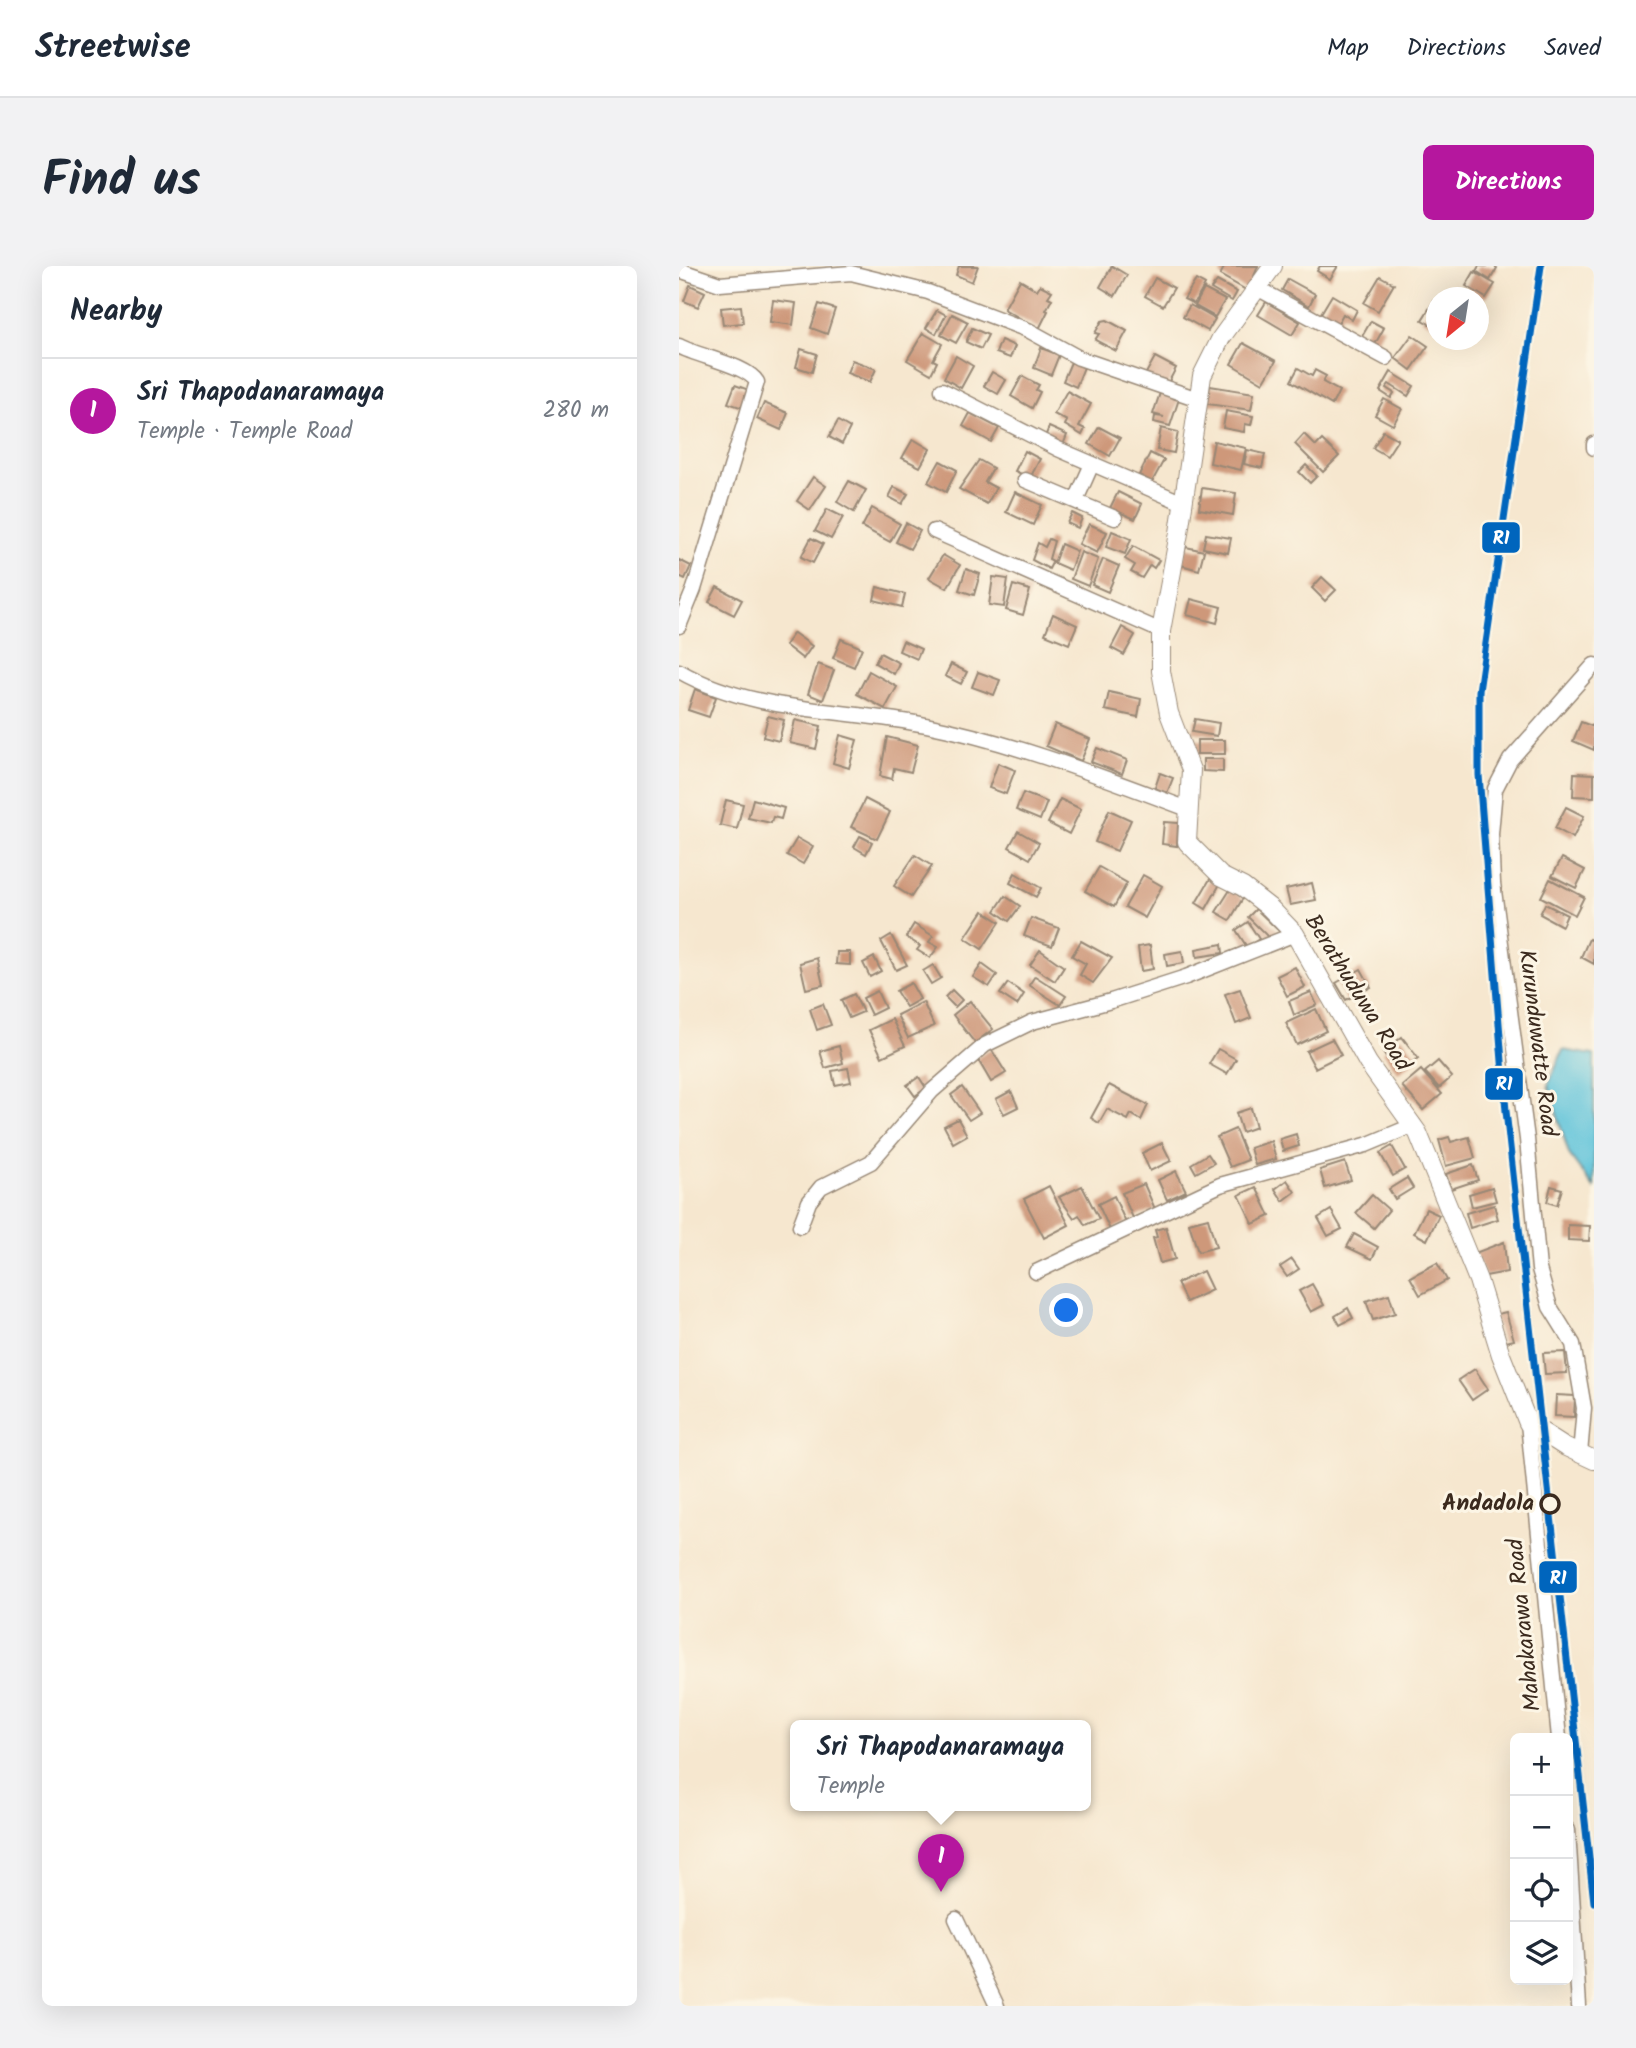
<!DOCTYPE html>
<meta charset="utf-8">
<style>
body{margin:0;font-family:Kalam,sans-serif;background:#f2f2f3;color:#1f2937}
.controls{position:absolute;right:21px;bottom:21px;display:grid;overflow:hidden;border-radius:10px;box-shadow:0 7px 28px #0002}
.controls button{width:63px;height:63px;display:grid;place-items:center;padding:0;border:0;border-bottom:2px solid #e0e1e3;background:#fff;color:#1f2937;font:35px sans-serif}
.compass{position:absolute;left:747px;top:21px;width:63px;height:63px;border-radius:50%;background:#fff;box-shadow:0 7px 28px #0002;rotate:210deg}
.you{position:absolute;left:388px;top:1045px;width:24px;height:24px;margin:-18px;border:5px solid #fff;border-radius:50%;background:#1a73e8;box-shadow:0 0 0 10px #1a73e833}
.badge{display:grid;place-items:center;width:46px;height:46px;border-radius:50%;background:#b5179e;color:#fff;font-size:23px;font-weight:700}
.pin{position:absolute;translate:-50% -58px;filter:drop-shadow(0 2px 4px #0008)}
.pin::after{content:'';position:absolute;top:37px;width:24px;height:21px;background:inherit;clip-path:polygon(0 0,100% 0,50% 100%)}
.popup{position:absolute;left:111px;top:1454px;width:301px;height:91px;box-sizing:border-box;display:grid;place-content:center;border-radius:10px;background:#fff;filter:drop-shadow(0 2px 5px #0005);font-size:23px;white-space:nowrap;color:#747a83}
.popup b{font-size:26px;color:#1f2937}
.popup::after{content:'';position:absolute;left:50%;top:100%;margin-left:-14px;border:14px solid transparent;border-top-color:#fff}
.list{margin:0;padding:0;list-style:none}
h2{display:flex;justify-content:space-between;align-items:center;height:91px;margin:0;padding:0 28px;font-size:30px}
h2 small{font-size:23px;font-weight:400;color:#747a83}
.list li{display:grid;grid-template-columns:46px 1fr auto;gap:21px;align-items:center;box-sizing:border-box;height:105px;padding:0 28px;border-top:2px solid #e0e1e3}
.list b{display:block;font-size:26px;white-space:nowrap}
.list p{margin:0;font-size:23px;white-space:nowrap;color:#747a83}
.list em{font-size:23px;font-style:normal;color:#747a83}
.icon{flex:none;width:38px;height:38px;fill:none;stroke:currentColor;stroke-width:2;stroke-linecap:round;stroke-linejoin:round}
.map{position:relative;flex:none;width:915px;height:1740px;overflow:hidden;border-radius:10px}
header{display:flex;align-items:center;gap:42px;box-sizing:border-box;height:98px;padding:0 35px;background:#fff;border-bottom:2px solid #e0e1e3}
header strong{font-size:33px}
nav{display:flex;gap:38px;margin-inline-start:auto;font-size:24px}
.intro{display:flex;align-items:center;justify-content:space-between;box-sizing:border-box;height:168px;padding:0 42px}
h1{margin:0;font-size:49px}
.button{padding:18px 32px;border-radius:10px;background:#b5179e;color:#fff;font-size:24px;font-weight:700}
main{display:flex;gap:42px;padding:0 42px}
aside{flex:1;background:#fff;border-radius:10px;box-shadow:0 7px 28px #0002}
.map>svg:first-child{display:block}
.water{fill:#5cc2da;stroke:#4c767c;stroke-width:2}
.building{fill:#ce987a}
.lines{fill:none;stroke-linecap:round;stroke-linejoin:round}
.minor-casing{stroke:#988876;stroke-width:17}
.tertiary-casing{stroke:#988876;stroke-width:20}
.minor{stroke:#fff;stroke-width:14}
.tertiary{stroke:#fff;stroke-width:18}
.rail-1-casing{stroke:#fcf5e5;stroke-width:12}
.rail-1{stroke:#0065bd;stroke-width:7}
.stop-dot{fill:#fcf5e5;stroke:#3b2a1e;stroke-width:3.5}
.labels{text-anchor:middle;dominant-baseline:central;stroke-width:6;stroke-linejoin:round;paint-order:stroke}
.street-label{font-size:23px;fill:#3b2a1e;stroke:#fcf5e5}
.stop-label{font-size:23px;font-weight:bold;fill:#3b2a1e;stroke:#fcf5e5;text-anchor:end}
.line-badge{stroke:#fcf5e5;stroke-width:2.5}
.badge-label{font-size:19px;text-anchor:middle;font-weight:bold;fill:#fff}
</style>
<header>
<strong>Streetwise</strong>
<nav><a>Map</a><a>Directions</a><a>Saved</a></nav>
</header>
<div class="intro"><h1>Find us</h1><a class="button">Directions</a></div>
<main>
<aside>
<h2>Nearby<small></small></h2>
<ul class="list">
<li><span class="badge">1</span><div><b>Sri Thapodanaramaya</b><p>Temple · Temple Road</p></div><em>280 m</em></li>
</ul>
</aside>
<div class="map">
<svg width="915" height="1740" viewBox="0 0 915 1740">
<rect width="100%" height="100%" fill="#fcf5e5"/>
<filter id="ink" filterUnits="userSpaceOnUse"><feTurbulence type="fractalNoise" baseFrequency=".0143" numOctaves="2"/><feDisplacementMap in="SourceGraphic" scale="14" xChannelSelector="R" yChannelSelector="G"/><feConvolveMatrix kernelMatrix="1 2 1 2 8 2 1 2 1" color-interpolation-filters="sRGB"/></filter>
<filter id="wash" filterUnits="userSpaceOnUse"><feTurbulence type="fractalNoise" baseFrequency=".00686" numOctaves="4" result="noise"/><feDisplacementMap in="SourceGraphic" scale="28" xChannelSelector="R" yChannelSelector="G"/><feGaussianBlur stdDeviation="1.57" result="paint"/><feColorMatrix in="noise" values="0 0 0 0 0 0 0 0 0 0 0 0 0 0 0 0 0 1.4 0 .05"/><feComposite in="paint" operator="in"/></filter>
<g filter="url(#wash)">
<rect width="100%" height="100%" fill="#f6e7cf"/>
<!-- water -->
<polygon class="water" points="884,784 915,789 915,922 890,888 869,819"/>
<g id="blocks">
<!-- building -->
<g class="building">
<polygon points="280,0 299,0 293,16 277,9"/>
<polygon points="433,0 448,9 436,30 421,21"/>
<polygon points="546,0 579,0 569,25 541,9"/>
<polygon points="641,0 659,0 651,13 638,5"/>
<polygon points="800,0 815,0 818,2 811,14 797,5"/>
<polygon points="795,6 816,18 807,32 787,20"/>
<polygon points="701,10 715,18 699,45 685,37"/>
<polygon points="476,12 495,22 484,40 466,30"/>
<polygon points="609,13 636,28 630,40 603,24"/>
<polygon points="341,14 358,24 361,19 373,25 369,31 373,33 367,44 369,45 360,63 325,43"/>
<polygon points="517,14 526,19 515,38 505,33"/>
<polygon points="538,15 558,26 553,35 532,23"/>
<polygon points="11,19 26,26 19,41 5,35"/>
<polygon points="525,23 546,34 536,51 516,40"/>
<polygon points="653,29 678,44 673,54 664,48 658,59 641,49"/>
<polygon points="94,34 117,37 114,59 91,56"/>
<polygon points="755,35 758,50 752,59 743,54"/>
<polygon points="587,36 621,56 613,69 579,49"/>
<polygon points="140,38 156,43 148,68 132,62"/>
<polygon points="511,39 536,53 529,65 504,51"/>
<polygon points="62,40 64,57 44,59 42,42"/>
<polygon points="258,44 267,49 257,68 247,62"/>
<polygon points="273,48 289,56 277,77 262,69"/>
<polygon points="428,54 448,65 437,85 416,74 420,68 416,67 423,55"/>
<polygon points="692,55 705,62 695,80 682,72"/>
<polygon points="293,62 309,69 302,83 287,76"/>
<polygon points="244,67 263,78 254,94 258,96 252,108 228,94"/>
<polygon points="733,69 749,80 732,104 716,92"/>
<polygon points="322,74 336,80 331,92 317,87"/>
<polygon points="564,77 597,95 584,117 552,98"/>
<polygon points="362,82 380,89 372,109 355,102"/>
<polygon points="122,83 138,88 133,106 117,101"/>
<polygon points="277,90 294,100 282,122 265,112"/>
<polygon points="476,91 497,102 487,121 466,109"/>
<polygon points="173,94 197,103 191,116 168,107"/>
<polygon points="392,96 405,101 397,121 384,115"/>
<polygon points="619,102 633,110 636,104 647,110 644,116 660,125 653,139 612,115"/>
<polygon points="313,106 327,114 319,128 305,120"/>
<polygon points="712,106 735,120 729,130 710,118 707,122 715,127 712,132 701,125"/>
<polygon points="343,110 360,119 357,124 361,126 353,142 332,130"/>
<polygon points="56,119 70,124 64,142 49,137"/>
<polygon points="531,120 575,127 572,144 528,138"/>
<polygon points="388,125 412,138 400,160 406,163 403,169 386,159 388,155 375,148"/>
<polygon points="481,127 500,133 491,160 475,156 476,150 485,151 474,148"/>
<polygon points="705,133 723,143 714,159 696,149"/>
<polygon points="85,137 109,147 102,164 78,153"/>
<polygon points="547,145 574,150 572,159 566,158 565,166 544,162"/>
<polygon points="291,147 320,162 312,176 284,160"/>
<polygon points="159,155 171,162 163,178 150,171"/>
<polygon points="370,161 388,169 384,179 366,171"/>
<polygon points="420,161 441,172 431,190 410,178"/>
<polygon points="482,162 499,166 495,187 478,184"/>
<polygon points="704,165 719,173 708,190 694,182"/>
<polygon points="625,168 637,180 643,174 660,190 644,206 616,178"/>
<polygon points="234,173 251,183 241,201 223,192"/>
<polygon points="535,175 567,182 562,204 531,197"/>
<polygon points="568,184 586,188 583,202 565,198"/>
<polygon points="346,185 361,193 351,212 336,205"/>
<polygon points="471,187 485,194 473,216 460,209"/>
<polygon points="300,194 314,202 306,216 317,222 308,238 280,223"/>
<polygon points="261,195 278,204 267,226 249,216"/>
<polygon points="627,199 638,210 631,217 620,206"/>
<polygon points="134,211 147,220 131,244 118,235"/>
<polygon points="170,215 187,224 175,246 158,236"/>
<polygon points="215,221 229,228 223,238 210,231"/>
<polygon points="523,222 557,227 554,249 520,243"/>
<polygon points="336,226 363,239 354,259 327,246"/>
<polygon points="439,226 463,238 456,253 431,242"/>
<polygon points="193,242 221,258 211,276 183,261"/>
<polygon points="148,243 164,251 152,273 136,265"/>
<polygon points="393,247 403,252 399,262 388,257"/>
<polygon points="227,257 241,265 231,283 217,276"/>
<polygon points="410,258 428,266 418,287 400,278"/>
<polygon points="433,265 452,273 446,288 427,281"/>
<polygon points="527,268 552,272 549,287 524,282"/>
<polygon points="132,272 144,278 134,297 122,291"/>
<polygon points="370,273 375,275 370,293 374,295 370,303 353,294 359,277 366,281"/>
<polygon points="382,278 398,285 391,304 375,297"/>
<polygon points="454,280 480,294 475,302 471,299 463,312 452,306 456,299 446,293"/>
<polygon points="507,281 525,285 520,304 502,299"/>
<polygon points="402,286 419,293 409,320 392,313"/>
<polygon points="264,289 281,299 268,322 250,312"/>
<polygon points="424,293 440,300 429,326 413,319"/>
<polygon points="0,294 12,300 6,313 0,310"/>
<polygon points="287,303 301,308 295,329 280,324"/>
<polygon points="314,311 329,313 325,341 310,339"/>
<polygon points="643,311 657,324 646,335 633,322"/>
<polygon points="334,319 351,324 344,349 327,344"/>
<polygon points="38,321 63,334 55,349 30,336"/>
<polygon points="198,321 226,328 223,341 195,334"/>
<polygon points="512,333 542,341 538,357 508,349"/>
<polygon points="374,348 398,359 390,378 366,368"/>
<polygon points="443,361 456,369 445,389 432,382"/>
<polygon points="115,367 133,380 124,393 106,379"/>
<polygon points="162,373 183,382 175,401 154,392"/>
<polygon points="224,375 242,383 238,393 220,385"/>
<polygon points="201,387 220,397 215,408 196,397"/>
<polygon points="139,398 155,404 144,434 129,428"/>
<polygon points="272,398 288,406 282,418 266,410"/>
<polygon points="190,405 218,421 206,443 178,428"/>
<polygon points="299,406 321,414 315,429 293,421"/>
<polygon points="16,423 37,431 30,451 9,444"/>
<polygon points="430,426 462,433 459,451 426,444"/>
<polygon points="89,450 105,454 100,475 84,471"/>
<polygon points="516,453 540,457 538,470 513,466"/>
<polygon points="116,454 142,460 137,483 111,477"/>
<polygon points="902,456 915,461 915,484 894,475"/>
<polygon points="376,458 411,473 402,495 367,480"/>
<polygon points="161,469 178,474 170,502 154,497"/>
<polygon points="208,471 239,479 232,506 215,502 213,513 201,510"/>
<rect x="518" y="474" width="28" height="14"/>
<polygon points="418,482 448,494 443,508 412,496"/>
<polygon points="524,493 544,493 544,506 524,505"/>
<polygon points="319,497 336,504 327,528 310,522"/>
<polygon points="481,507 494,512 488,527 476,522"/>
<polygon points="895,507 915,508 915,531 894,530"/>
<polygon points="344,527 368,536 361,554 337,544"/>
<polygon points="74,533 105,542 102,553 94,551 92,557 69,552"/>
<polygon points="186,533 211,546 198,573 172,561"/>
<polygon points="381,533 402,543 390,568 369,557"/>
<polygon points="47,534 64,538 58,563 41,559"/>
<polygon points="887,541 905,550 894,572 876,562"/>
<polygon points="430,544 452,554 438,585 416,576"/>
<polygon points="485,556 499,557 498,580 483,578"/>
<polygon points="339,565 360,577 351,593 330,581"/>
<polygon points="181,570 193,576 187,588 175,581"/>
<polygon points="118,572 134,581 124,598 108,589"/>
<polygon points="236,589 253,600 232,631 215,620"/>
<polygon points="883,592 906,604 897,622 873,610"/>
<polygon points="420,601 448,617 435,641 406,625"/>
<polygon points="336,607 362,622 357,631 331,617"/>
<polygon points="464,609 483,620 466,652 446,641"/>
<polygon points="531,613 541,618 527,643 517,637"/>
<polygon points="871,613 905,631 896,649 862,631"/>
<polygon points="633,617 637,634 611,639 607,623"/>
<polygon points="551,624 564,632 551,654 537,646"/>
<polygon points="326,630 341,640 330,655 316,645"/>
<polygon points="866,638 888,649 883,660 861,648"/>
<polygon points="577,643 601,666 592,674 569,651"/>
<polygon points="304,645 321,656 303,683 286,672"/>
<polygon points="352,652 380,662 373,680 345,670"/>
<polygon points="569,656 580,673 568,681 557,664"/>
<polygon points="235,658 254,670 250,676 259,681 251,692 238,684 241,680 227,671"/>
<polygon points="212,669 228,699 217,704 202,675"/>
<polygon points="910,673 915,675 915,698 902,691"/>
<polygon points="402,675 433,692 414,717 401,709 407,698 393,690"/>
<polygon points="543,678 544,687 518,691 517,683"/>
<polygon points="471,679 474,703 462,705 459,681"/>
<polygon points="361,684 385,701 376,715 351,699"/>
<polygon points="503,685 505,697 488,700 486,688"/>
<polygon points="158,686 171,686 171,699 157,698"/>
<polygon points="195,691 202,705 191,711 184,697"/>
<polygon points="138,692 144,719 127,723 121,697"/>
<polygon points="303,698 318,709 310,721 294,711"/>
<polygon points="254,699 262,712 252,718 244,705"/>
<polygon points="616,701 626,721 608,730 598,710"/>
<polygon points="682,703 692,721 667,734 657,717"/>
<polygon points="356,710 387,730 381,739 350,719"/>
<polygon points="232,717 241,733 227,741 217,725"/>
<polygon points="329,717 345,728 338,739 321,728"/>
<polygon points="561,723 572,752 557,758 546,728"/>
<polygon points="273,724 283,734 276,741 266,731"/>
<polygon points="198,725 206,742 192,749 184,732"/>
<polygon points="632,726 638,739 615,749 610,735"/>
<polygon points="175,728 184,746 170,752 162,734"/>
<polygon points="291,735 314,763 296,777 274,749"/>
<polygon points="244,736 255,760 229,772 218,749"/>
<polygon points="144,738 152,759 138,764 131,743"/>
<polygon points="637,743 647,765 618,779 607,757"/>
<polygon points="213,753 226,780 203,791 190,764"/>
<polygon points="723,771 739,792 719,807 704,786"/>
<polygon points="653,773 662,789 636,802 627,785"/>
<polygon points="160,780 164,797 146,802 141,785"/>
<polygon points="312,783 327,807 312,816 298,792"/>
<polygon points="539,783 557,793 548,808 530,798"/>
<polygon points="759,795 773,811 760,822 746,806"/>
<polygon points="169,802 172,816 156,819 153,805"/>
<polygon points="742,804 763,828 744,844 723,820"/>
<polygon points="240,811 247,822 236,830 228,819"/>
<polygon points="430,819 469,839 462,854 452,848 449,854 428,843 420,857 412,852"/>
<polygon points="283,821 301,847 290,854 272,829"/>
<polygon points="332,825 339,841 325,848 317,833"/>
<polygon points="572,842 577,861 563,866 557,847"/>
<polygon points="279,853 288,869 274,877 265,860"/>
<polygon points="556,863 569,894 551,901 538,871"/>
<polygon points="617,868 620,880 604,885 601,873"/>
<polygon points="770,871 772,876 790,871 796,892 767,900 760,874"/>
<polygon points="592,875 597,893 576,899 571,882"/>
<polygon points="483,877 492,895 471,905 463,887"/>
<polygon points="713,880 726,903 714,910 701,887"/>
<polygon points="529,888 535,897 517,907 512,898"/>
<polygon points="666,896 672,914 646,922 641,904"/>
<polygon points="794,899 799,914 772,923 767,908"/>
<polygon points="497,905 507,925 488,934 479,914"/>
<polygon points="728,912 734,922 716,933 710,923"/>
<polygon points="608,914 616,926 604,935 596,923"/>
<polygon points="465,918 476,943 454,952 443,927"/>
<polygon points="370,920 390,959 365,972 345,933"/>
<polygon points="403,920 420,953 406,959 400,949 395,952 380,931"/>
<polygon points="872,920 883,923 878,939 868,936"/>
<polygon points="577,921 591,950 574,958 560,929"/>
<polygon points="813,921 817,935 793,941 790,928"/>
<polygon points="693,929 710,944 695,962 677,947"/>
<polygon points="435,930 447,957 431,964 419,938"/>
<polygon points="815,939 819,953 791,962 787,947"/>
<polygon points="747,943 760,949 748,974 735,967"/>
<polygon points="652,944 663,963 649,970 639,952"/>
<polygon points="529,952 537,981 519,986 510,957"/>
<polygon points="889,959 911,960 910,975 889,974"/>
<polygon points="487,961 496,993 481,997 474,972 478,971 476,964"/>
<polygon points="675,968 699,981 693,993 668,981"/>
<polygon points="825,976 828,1006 806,1010 796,987"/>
<polygon points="613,993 620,1003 608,1011 601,1001"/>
<polygon points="758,997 768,1014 741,1029 731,1011"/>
<polygon points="524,1005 533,1024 507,1036 498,1017"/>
<polygon points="633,1018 645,1039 632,1046 620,1025"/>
<polygon points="710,1028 716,1047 694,1054 687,1035"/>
<polygon points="669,1042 674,1052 661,1059 656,1050"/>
<polygon points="827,1046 835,1074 823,1077 815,1049"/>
<polygon points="886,1086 888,1107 866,1108 864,1087"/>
<polygon points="796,1103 809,1123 793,1134 779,1114"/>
<polygon points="877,1129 896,1130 895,1151 876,1150"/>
</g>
</g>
</g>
<g filter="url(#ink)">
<use href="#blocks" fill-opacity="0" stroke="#988876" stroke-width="2"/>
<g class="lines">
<defs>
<g id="minor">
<polyline points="0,4 41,18 172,7 249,26 349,64 400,92 519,133"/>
<polyline points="578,22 707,92"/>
<path d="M0,80C20,91 68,99 78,116L15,323L0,360"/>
<polyline points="263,124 379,183 504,237"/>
<polyline points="915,178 915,182"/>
<polyline points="346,214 436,252"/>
<polyline points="397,234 413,198"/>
<polyline points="255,265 482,365"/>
<path d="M0,405C73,447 166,443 247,459C337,477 423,511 509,543"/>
<polyline points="121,960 130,936 142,921 192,896 253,825 306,779 353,756 432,735 507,711 616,668"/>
<polyline points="357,1006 541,919 687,879 735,859"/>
<polyline points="849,1157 880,1472"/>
<polyline points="901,1188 905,1142 894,1078 871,1041 860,1003 848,873 814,617 812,568 816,523 831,494 915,399"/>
<polyline points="889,1564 900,1740"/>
<polyline points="277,1653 318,1740"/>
</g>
<polyline id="tertiary" points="594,0 542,72 523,110 500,267 482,365 482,405 490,447 512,504 508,576 542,610 564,621 591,642 616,668 689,797 739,867 799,1014 822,1089 849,1157 885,1180 915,1194"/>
</defs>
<!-- minor casing -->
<use href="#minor" class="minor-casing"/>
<!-- tertiary casing -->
<use href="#tertiary" class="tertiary-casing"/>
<!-- minor -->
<use href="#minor" class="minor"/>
<!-- tertiary -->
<use href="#tertiary" class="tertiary"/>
<defs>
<polyline id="rail-1" points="862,0 800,425 800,509 827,845 915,1636"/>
</defs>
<!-- rail-1 casing -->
<use href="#rail-1" class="rail-1-casing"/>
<!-- rail-1 -->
<use href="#rail-1" class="rail-1"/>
</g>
</g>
<!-- markers -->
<circle class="stop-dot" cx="871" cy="1238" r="9"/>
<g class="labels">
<!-- street labels -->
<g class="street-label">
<text transform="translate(678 727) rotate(58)">Berathuduwa Road</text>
<text transform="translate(858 777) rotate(83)">Kurunduwatte Road</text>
<text transform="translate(846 1359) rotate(-96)">Mahakarawa Road</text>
</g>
<!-- stop labels -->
<g class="stop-label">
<text x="855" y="1238">Andadola</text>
</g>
</g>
<g class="line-badge">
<rect x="802" y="255" width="40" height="33" rx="7" fill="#0065bd"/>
<rect x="805" y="801" width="40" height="34" rx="7" fill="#0065bd"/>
<rect x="859" y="1294" width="40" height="34" rx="7" fill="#0065bd"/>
</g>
<g class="badge-label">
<text x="822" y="278">R1</text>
<text x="825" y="824">R1</text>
<text x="879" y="1318">R1</text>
</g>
</svg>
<div class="controls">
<button>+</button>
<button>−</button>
<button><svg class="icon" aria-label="locate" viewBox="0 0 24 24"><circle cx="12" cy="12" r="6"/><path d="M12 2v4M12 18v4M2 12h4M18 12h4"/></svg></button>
<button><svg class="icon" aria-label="layers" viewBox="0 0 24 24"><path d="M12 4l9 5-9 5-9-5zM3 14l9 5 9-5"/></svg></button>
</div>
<svg class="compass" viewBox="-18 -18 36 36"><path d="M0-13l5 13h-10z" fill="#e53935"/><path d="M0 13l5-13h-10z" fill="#747a83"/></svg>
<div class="you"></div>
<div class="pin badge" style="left:262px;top:1626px">1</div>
<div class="popup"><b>Sri Thapodanaramaya</b>Temple</div>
</div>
</main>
